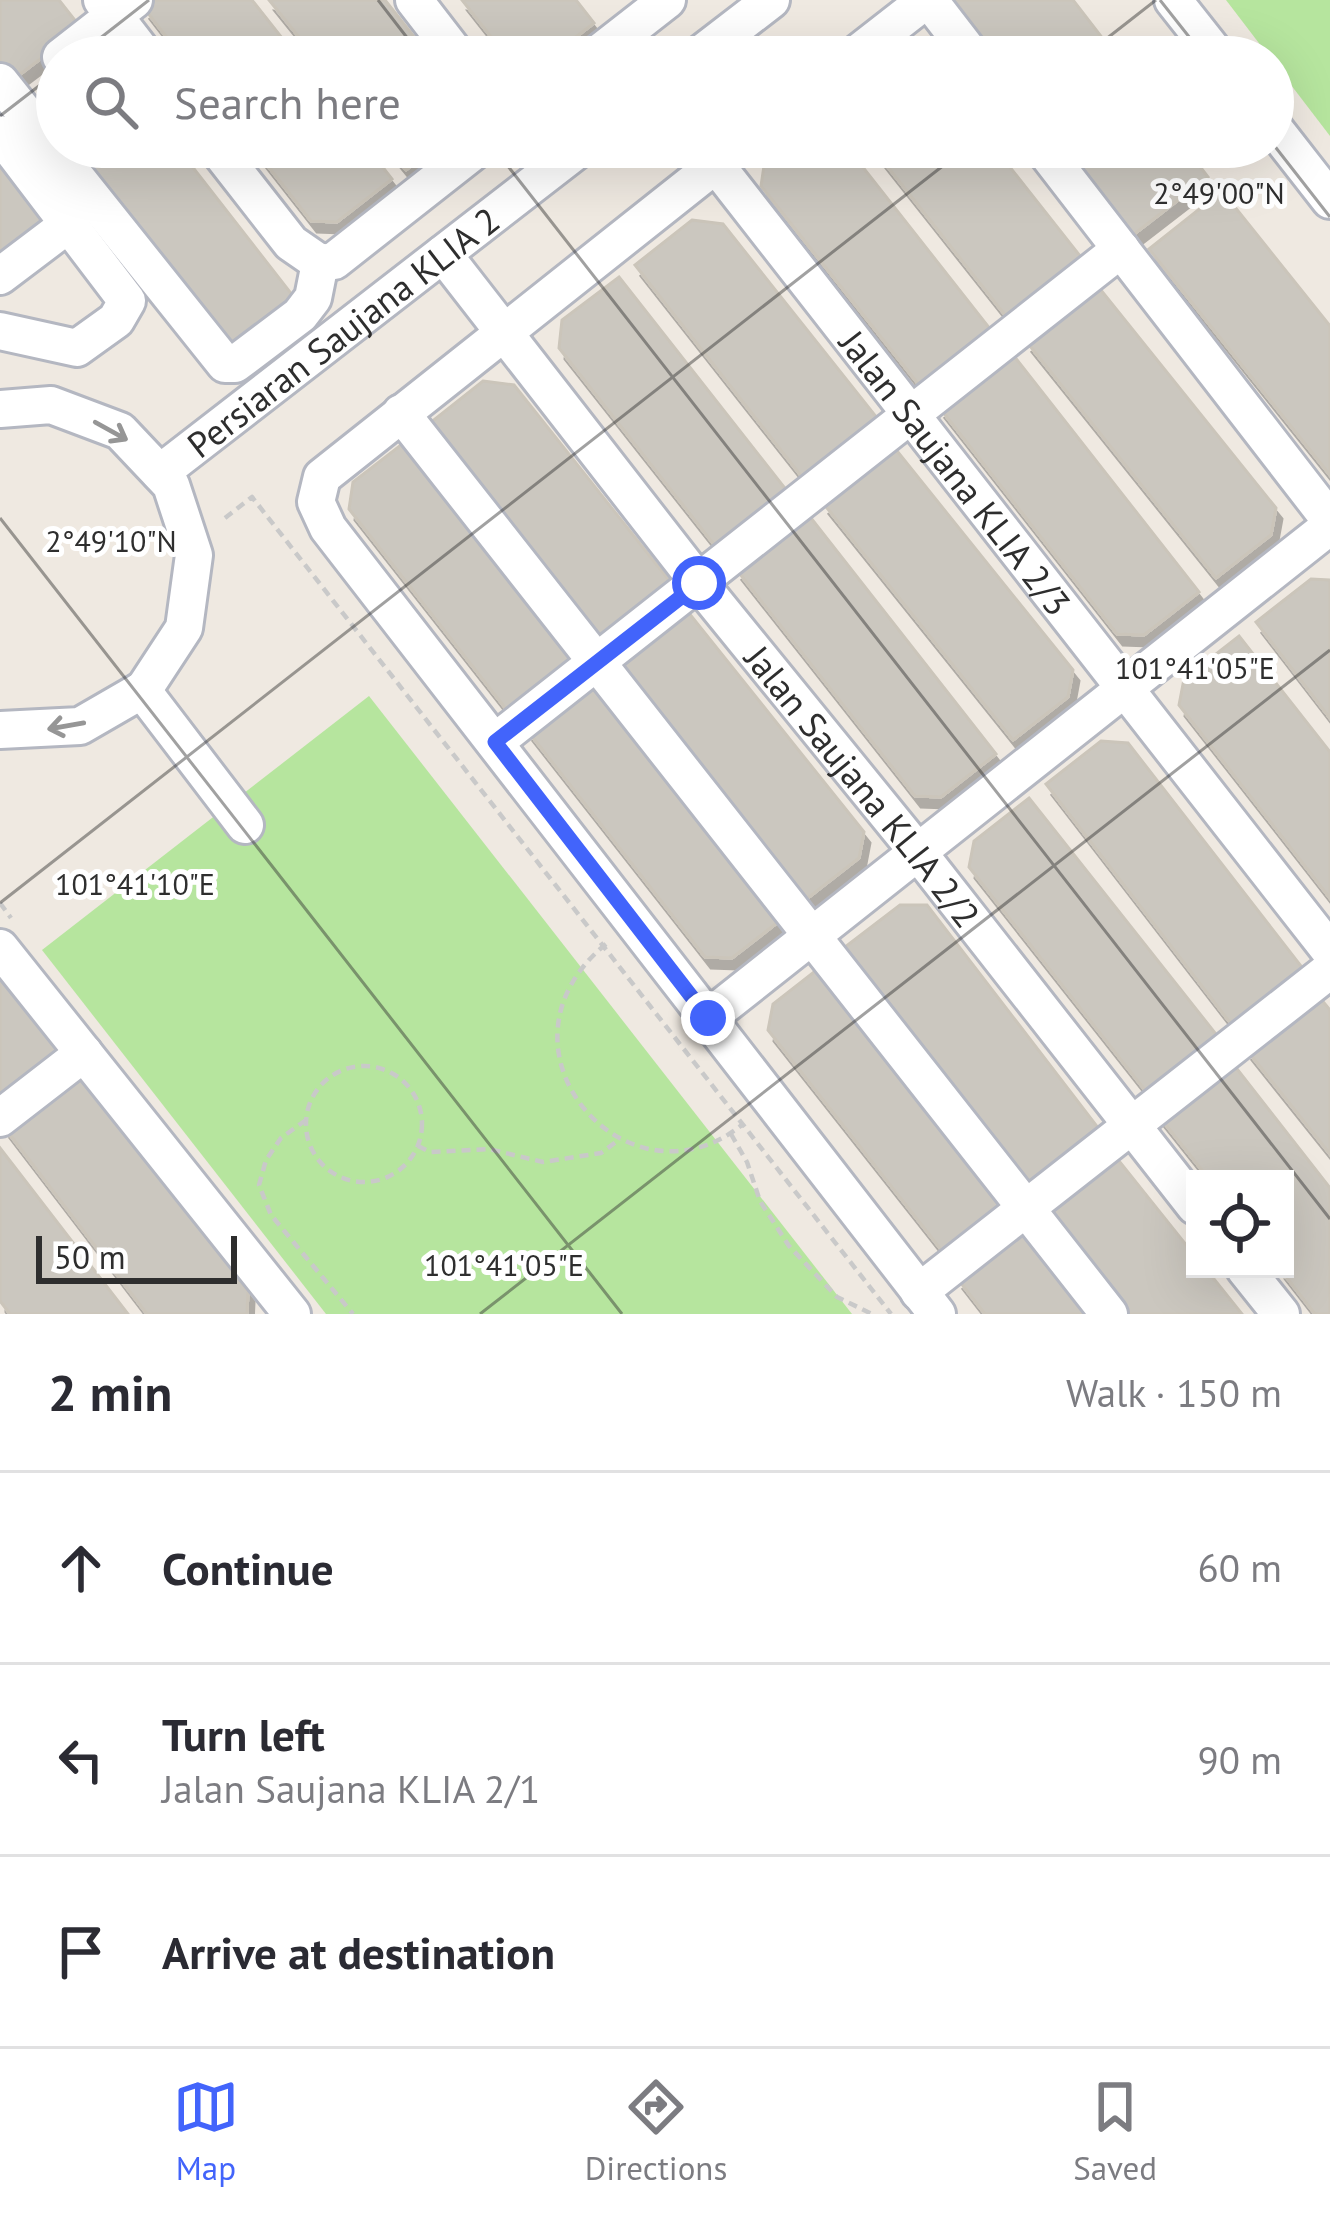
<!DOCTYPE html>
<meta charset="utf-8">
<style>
body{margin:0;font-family:"PT Sans",sans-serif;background:#f7f7f7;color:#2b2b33}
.controls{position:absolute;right:36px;bottom:36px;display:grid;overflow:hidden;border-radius:0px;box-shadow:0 12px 48px #0002}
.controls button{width:108px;height:108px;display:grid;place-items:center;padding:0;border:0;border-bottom:3px solid #e1e1e2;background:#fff;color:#2b2b33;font:60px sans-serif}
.scale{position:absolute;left:36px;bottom:30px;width:201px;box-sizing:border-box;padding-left:12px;border:6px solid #2e2e2e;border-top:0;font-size:33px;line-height:42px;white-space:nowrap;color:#2e2e2e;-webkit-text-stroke:9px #fff;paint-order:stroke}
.stop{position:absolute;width:36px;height:36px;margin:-27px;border:9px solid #4264fb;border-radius:50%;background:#fff}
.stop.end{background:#4264fb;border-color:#fff;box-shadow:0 3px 12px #0008}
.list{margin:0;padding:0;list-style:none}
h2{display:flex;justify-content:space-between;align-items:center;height:156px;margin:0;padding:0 48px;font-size:51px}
h2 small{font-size:39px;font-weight:400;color:#7c7c81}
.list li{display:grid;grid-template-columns:78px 1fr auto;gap:36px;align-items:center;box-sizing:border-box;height:192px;padding:0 48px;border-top:3px solid #e1e1e2}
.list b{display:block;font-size:45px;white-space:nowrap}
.list p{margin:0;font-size:39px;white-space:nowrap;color:#7c7c81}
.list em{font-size:39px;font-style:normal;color:#7c7c81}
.icon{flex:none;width:66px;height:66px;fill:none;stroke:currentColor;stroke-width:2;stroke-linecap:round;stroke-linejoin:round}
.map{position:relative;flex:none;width:1330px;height:1314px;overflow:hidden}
.search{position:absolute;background:#fff;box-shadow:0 12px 48px #0002;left:36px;right:36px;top:36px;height:132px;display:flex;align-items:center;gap:30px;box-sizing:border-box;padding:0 42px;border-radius:66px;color:#7c7c81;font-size:45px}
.sheet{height:732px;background:#fff}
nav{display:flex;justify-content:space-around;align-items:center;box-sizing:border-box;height:168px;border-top:3px solid #e1e1e2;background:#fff;font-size:33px;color:#7c7c81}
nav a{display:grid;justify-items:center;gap:6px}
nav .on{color:#4264fb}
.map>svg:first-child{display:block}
.green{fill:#b6e59e}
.building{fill:#cbc7bf;stroke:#cbc5ba;stroke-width:3;filter:url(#shadow)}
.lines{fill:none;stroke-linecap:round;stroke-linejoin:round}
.minor-casing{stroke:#b4b7c1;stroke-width:42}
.path{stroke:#c9c9c9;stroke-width:4.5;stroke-dasharray:9 6;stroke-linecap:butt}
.minor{stroke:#fff;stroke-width:36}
.oneway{stroke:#969696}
.route{stroke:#4264fb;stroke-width:15}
.ticks{fill:none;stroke:#2e2e2e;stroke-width:3;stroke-opacity:0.45}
.labels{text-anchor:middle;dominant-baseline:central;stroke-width:10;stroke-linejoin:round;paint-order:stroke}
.street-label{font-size:36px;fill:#2e2e2e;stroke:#fff}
.ticks-label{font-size:30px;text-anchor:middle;fill:#2e2e2e;stroke:#fff;stroke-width:10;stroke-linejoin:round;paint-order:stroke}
</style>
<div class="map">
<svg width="1330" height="1314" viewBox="0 0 1330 1314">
<defs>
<filter id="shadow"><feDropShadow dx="6" dy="11" stdDeviation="0" flood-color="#0004"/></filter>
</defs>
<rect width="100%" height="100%" fill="#efe9e1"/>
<!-- green -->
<g class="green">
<polygon points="1226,0 1330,0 1330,136"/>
<polygon points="369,696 852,1314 326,1314 42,950"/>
</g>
<!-- building -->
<g class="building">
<polygon points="0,0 59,0 81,28 10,82 0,69"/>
<polygon points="154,0 252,0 297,57 182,57 144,8"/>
<polygon points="269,0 385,0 430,57 315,57"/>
<polygon points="462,0 576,0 594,23 550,57 507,57"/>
<polygon points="954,0 1073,0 1117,57 997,57"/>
<polygon points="57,82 57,138 30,103"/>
<polygon points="64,147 177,147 293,296 223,351"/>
<polygon points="253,147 367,147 392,179 337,222 311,221"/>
<polygon points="387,147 435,147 406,170"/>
<polygon points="780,147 847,147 994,334 923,390 761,186 765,159"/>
<polygon points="872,147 994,147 1084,261 1009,320"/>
<polygon points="1066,147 1185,147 1208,177 1133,235"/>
<polygon points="0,166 43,221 0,255"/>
<polygon points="1222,191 1330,326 1330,475 1149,249"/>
<polygon points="692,220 723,224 881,423 806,482 635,265"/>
<polygon points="619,277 791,496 720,552 559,348 562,320"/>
<polygon points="1096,284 1276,508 1271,535 1216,578 1026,341"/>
<polygon points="1010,351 1199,592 1144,635 1117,634 939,407"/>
<polygon points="483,381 514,385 672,584 597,644 425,427"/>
<polygon points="410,438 582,658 510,714 349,509 353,482"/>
<polygon points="893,446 1073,670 1068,697 1013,740 823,503"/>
<polygon points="807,513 996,754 941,797 915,796 736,569"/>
<polygon points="1311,579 1330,580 1330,718 1256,622"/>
<polygon points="684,607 864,832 859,858 804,901 614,664"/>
<polygon points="1239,636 1330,752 1330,898 1179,705 1184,679"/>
<polygon points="598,674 787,915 732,958 705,957 527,730"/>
<polygon points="1101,741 1128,743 1304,970 1232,1025 1046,784"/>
<polygon points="1029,798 1219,1038 1148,1094 969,867 974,841"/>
<polygon points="900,905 927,905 1102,1133 1031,1188 845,947"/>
<polygon points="828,961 1018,1201 947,1257 768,1030 773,1004"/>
<polygon points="0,969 64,1054 0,1102"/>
<polygon points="1316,993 1330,1010 1330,1154 1246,1049"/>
<polygon points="1230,1060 1330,1188 1330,1314 1315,1314 1280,1269 1285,1269 1285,1179 1209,1179 1158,1115"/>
<polygon points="79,1070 248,1291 247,1314 147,1314 4,1127"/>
<polygon points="0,1148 128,1314 10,1314 0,1301"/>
<polygon points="1115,1156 1195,1256 1195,1269 1206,1269 1242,1314 1126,1314 1045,1213"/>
<polygon points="1029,1222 1100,1314 985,1314 957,1278"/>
</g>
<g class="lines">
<defs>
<g id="minor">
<polyline points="102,0 146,57"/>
<polyline points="414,0 458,57"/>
<polyline points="929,0 973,57"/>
<polyline points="1173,0 1218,57"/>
<polyline points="61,57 134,0"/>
<polyline points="594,57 667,0"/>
<polyline points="697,57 771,0"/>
<polyline points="853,57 926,0"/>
<polyline points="0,82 225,364 235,364 300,315 313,298 320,263"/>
<polyline points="1273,127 1330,200"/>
<polyline points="0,134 127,301 116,320 77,348 0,331"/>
<polyline points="216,147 291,243 320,263 334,261 479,147"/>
<polyline points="738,147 322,477 316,502 328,528 937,1314"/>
<polyline points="1042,147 1330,520"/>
<path id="s1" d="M716,165L1330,951"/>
<path id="s2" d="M443,254L699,583L917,851L1195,1206"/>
<polyline points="0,276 70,223"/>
<polyline points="0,409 51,405 120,431 171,485 194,555 184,628 144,689 80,726 0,730"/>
<polyline points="401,413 1109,1314"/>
<path id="s3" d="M160,473L581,147"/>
<polyline points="142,690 245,825"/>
<polyline points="495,742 1121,249"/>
<polyline points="0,948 292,1314"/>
<polyline points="708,1018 1330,526"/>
<polyline points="0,1118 84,1053"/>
<polyline points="1245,1269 1281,1314"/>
<polyline points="919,1292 1330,970"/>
</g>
</defs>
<!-- minor casing -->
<use href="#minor" class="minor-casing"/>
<!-- path -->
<g class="path">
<polyline points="225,518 252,497 891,1314"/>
<polyline points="0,903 11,918"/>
<path d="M606,944C479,1048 628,1218 743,1124"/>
<circle cx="364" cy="1124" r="58"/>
<polyline points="306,1120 281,1138 266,1160 259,1185 271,1215 353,1314"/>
<polyline points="731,1134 747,1162 760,1201 789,1246 837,1297 872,1314"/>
<polyline points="418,1146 430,1152 489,1149 543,1162 601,1153 620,1139"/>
</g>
<!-- minor -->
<use href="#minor" class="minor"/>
</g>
<!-- one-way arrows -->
<defs><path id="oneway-shaft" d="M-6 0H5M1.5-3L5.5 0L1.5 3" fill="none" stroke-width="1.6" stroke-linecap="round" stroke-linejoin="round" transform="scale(3)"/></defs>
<g class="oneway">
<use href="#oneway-shaft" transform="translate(111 431) rotate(29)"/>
<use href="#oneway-shaft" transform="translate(66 726) rotate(170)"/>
</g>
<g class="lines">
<!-- route -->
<polyline class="route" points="699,583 495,742 708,1018"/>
</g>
<!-- ticks -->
<path class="ticks" d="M378,0L422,57M1160,0L1205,57M76,57L149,0M1083,57L1156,0M0,116L57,72M1273,144L1330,217M493,147L1330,1219M0,518L622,1314M0,903L967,147M480,1314L1330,650"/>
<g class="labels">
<!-- street labels -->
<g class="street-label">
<text stroke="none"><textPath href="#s3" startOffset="231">Persiaran Saujana KLIA 2</textPath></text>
<text stroke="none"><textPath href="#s1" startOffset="390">Jalan Saujana KLIA 2/3</textPath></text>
<text stroke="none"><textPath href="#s2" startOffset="678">Jalan Saujana KLIA 2/2</textPath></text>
</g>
</g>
<g class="ticks-label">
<text x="1219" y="204">2°49'00"N</text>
<text x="111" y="552">2°49'10"N</text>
<text x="1195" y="679">101°41'05"E</text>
<text x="135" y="895">101°41'10"E</text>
<text x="504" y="1276">101°41'05"E</text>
</g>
</svg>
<div class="controls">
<button><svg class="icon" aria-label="locate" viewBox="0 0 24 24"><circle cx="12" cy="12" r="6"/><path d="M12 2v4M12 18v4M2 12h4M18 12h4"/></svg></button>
</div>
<div class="scale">50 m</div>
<div class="stop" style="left:699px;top:583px"></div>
<div class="stop end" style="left:708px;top:1018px"></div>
<div class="search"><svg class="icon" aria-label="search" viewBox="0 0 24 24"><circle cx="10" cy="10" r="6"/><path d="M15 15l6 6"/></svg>Search here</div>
</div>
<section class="sheet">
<h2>2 min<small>Walk · 150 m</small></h2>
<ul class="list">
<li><svg class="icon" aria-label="ahead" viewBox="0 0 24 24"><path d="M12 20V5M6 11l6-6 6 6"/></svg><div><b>Continue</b></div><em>60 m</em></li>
<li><svg class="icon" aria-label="left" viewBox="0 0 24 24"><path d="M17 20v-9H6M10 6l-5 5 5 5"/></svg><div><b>Turn left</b><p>Jalan Saujana KLIA 2/1</p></div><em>90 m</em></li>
<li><svg class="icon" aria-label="arrive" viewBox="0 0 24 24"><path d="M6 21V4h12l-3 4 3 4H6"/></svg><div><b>Arrive at destination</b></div></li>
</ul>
</section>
<nav>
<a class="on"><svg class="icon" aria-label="map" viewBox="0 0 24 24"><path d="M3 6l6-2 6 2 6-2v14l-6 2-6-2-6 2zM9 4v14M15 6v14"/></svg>Map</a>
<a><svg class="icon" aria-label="directions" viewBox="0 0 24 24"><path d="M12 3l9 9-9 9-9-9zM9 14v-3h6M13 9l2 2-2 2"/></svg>Directions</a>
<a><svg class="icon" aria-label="saved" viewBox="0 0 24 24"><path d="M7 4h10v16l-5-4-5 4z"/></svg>Saved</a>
</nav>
